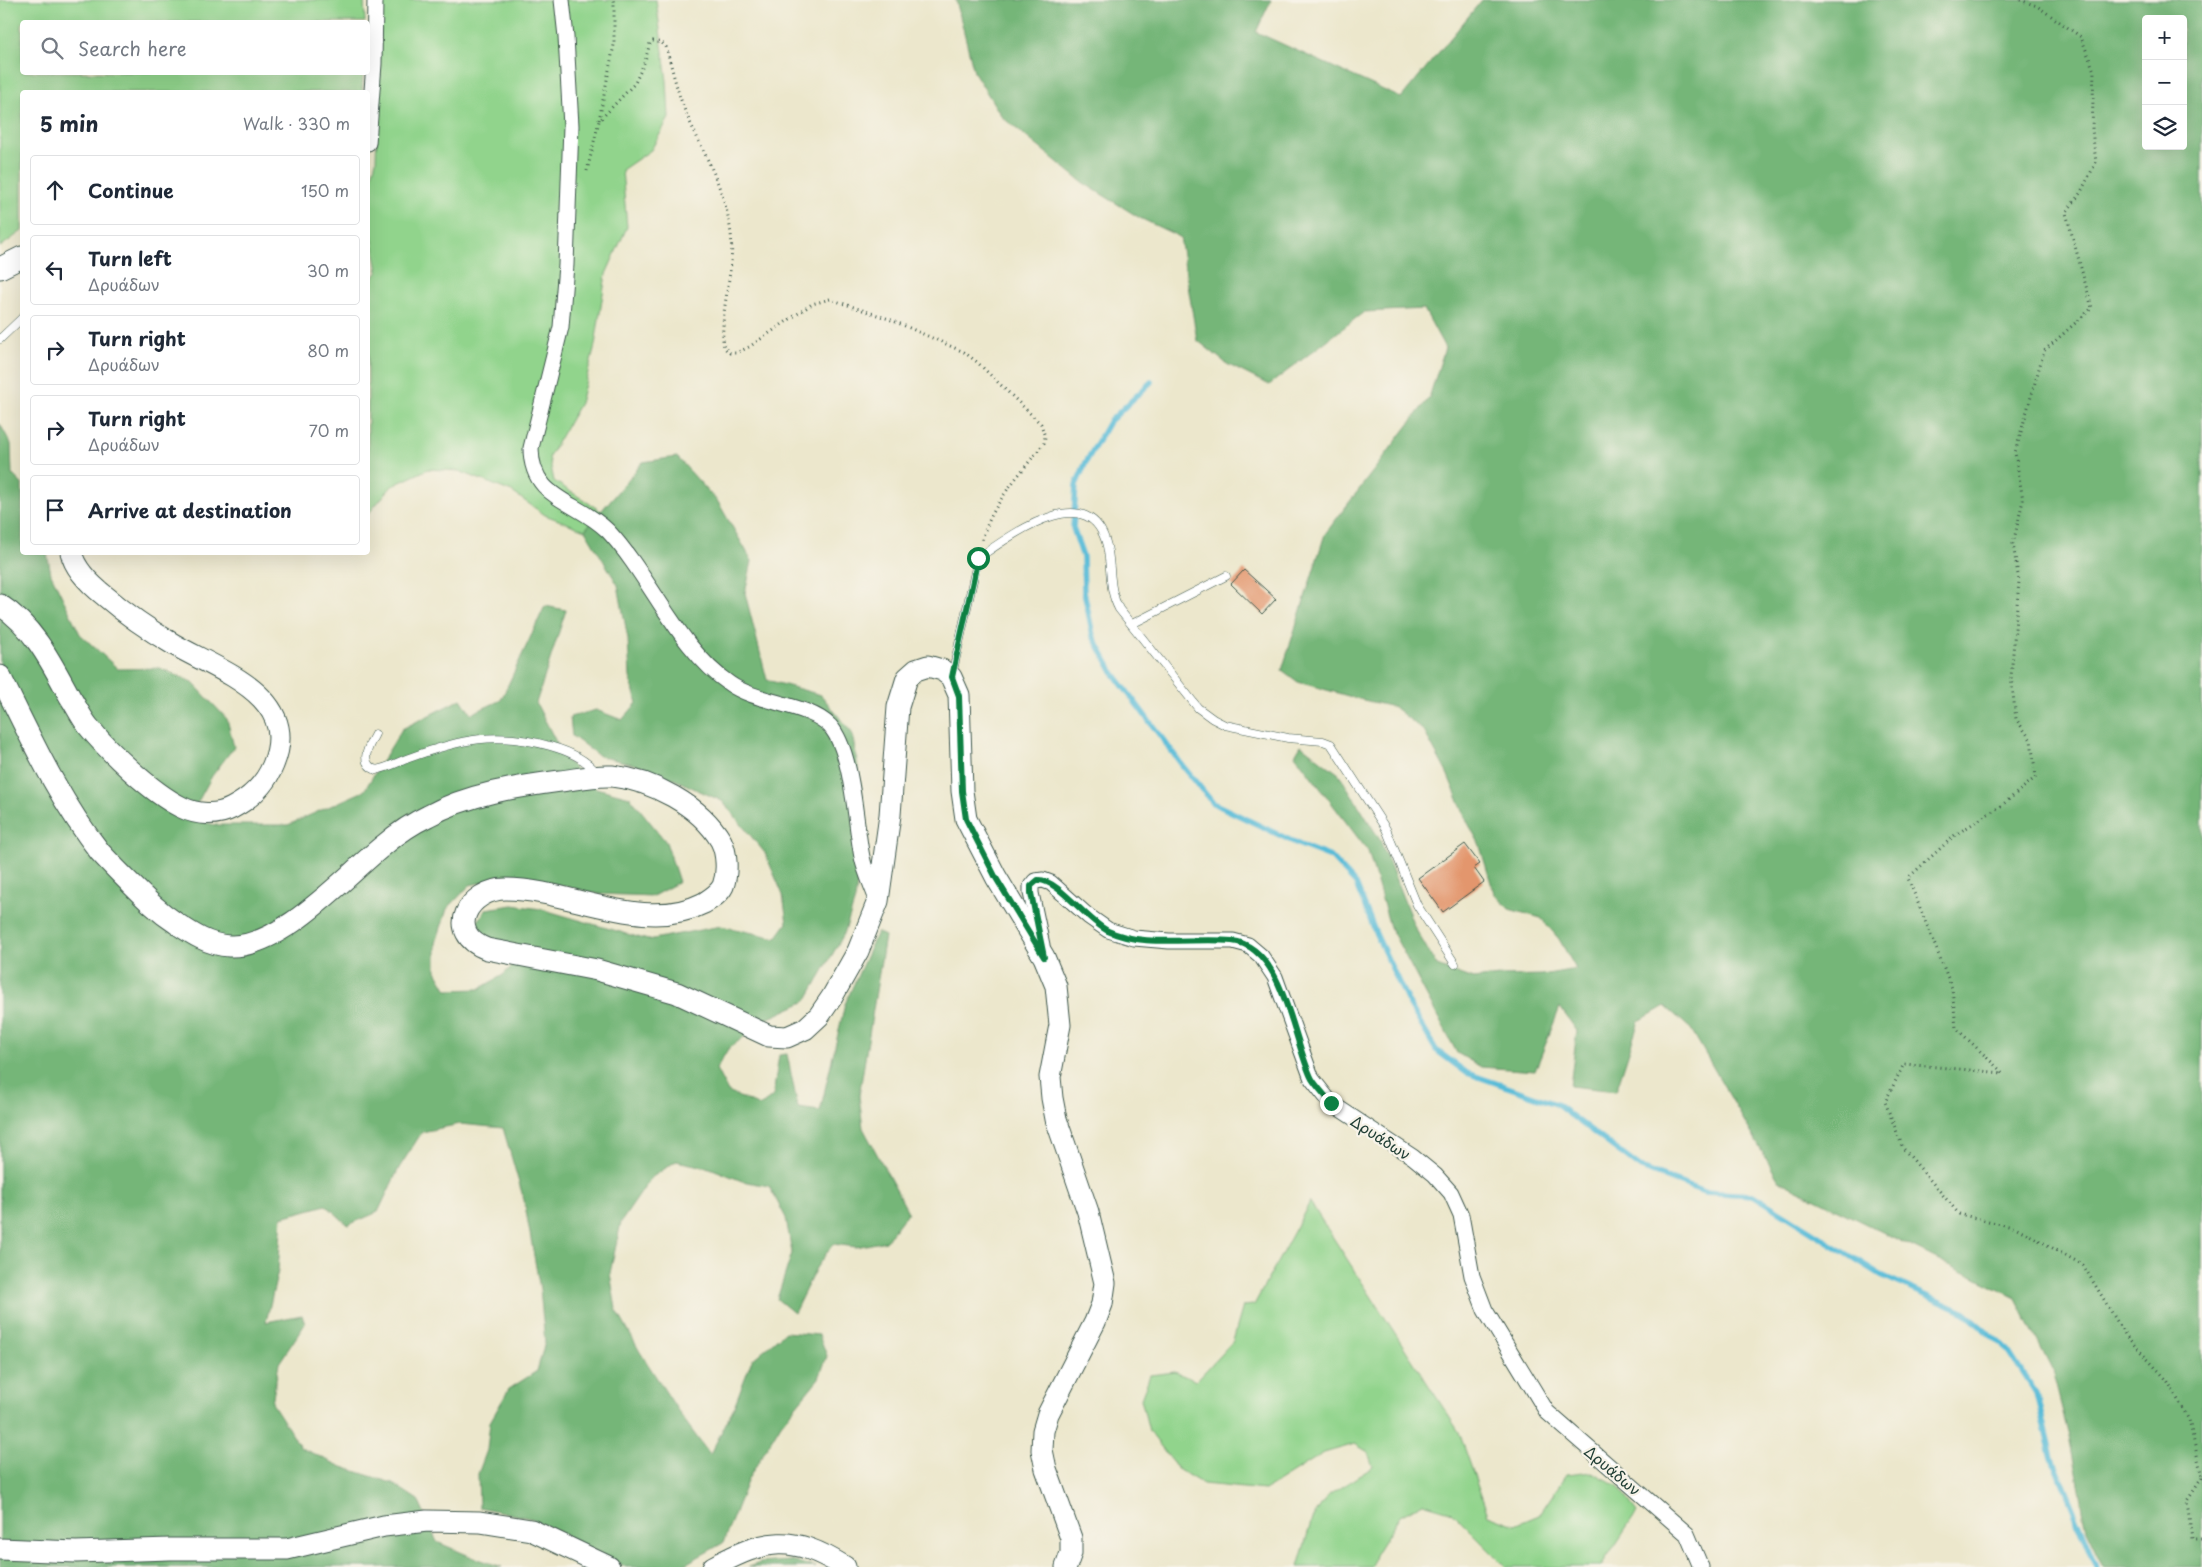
<!DOCTYPE html>
<meta charset="utf-8">
<style>
body{margin:0;font-family:"Playpen Sans",sans-serif;background:#f2f2f3;color:#1f2937}
.controls{position:absolute;right:15px;top:15px;display:grid;overflow:hidden;border-radius:5px;box-shadow:0 5px 20px #0002}
.controls button{width:45px;height:45px;display:grid;place-items:center;padding:0;border:0;border-bottom:1px solid #e0e1e3;background:#fff;color:#1f2937;font:25px sans-serif}
.stop{position:absolute;width:15px;height:15px;margin:-11px;border:4px solid #0b8043;border-radius:50%;background:#fff}
.stop.end{background:#0b8043;border-color:#fff;box-shadow:0 1px 5px #0008}
.list{margin:0;padding:0;list-style:none}
h2{display:flex;justify-content:space-between;align-items:center;height:65px;margin:0;padding:0 20px;font-size:21px}
h2 small{font-size:16px;font-weight:400;color:#747a83}
.list li{display:grid;grid-template-columns:32px 1fr auto;gap:15px;align-items:center;box-sizing:border-box;height:70px;margin:0 10px 10px;padding:0 10px;border:1px solid #e0e1e3;border-radius:5px}
.list b{display:block;font-size:19px;white-space:nowrap}
.list p{margin:0;font-size:16px;white-space:nowrap;color:#747a83}
.list em{font-size:16px;font-style:normal;color:#747a83}
.icon{flex:none;width:28px;height:28px;fill:none;stroke:currentColor;stroke-width:2;stroke-linecap:round;stroke-linejoin:round}
.map{position:relative;flex:none;width:2202px;height:1567px;overflow:hidden}
.search{position:absolute;background:#fff;box-shadow:0 5px 20px #0002;left:20px;top:20px;width:350px;height:55px;display:flex;align-items:center;gap:12px;box-sizing:border-box;padding:0 18px;border-radius:5px;color:#747a83;font-size:19px}
.panel{position:absolute;background:#fff;box-shadow:0 5px 20px #0002;left:20px;top:90px;width:350px;height:465px;border-radius:5px}
.map>svg:first-child{display:block}
.green{fill:#91d48c;stroke:#588860}
.forest{fill:#74b678;stroke:#4a7a56;fill-rule:evenodd}
.lines{fill:none;stroke-linecap:round;stroke-linejoin:round}
.stream{stroke:#59bcd8;stroke-width:5.5}
.building{fill:#e3966d}
.lane-casing{stroke:#3e564b;stroke-width:9}
.street-casing{stroke:#3e564b;stroke-width:17}
.secondary-casing{stroke:#3e564b;stroke-width:23}
.path{stroke:#3e564b;stroke-width:3;stroke-dasharray:1 4;stroke-linecap:butt}
.lane{stroke:#fff;stroke-width:8}
.street{stroke:#fff;stroke-width:15}
.secondary{stroke:#fff;stroke-width:21}
.route{stroke:#0b8043;stroke-width:6}
.labels{text-anchor:middle;dominant-baseline:central;stroke-width:4.5;stroke-linejoin:round;paint-order:stroke}
.street-label{font-size:15px;fill:#1f3d34;stroke:#f7f3e8}
</style>
<div class="map">
<svg width="2202" height="1567" viewBox="0 0 2202 1567">
<rect width="100%" height="100%" fill="#f7f3e8"/>
<filter id="ink" filterUnits="userSpaceOnUse"><feTurbulence type="fractalNoise" baseFrequency=".02" numOctaves="2"/><feDisplacementMap in="SourceGraphic" scale="10" xChannelSelector="R" yChannelSelector="G"/><feConvolveMatrix kernelMatrix="1 2 1 2 8 2 1 2 1" color-interpolation-filters="sRGB"/></filter>
<filter id="wash" filterUnits="userSpaceOnUse"><feTurbulence type="fractalNoise" baseFrequency=".0096" numOctaves="4" result="noise"/><feDisplacementMap in="SourceGraphic" scale="20" xChannelSelector="R" yChannelSelector="G"/><feGaussianBlur stdDeviation="1.12" result="paint"/><feColorMatrix in="noise" values="0 0 0 0 0 0 0 0 0 0 0 0 0 0 0 0 0 1.4 0 .05"/><feComposite in="paint" operator="in"/></filter>
<g filter="url(#wash)">
<rect width="100%" height="100%" fill="#ece7cc"/>
<!-- green -->
<g class="green">
<polygon points="0,0 364,0 365,22 22,22 22,72 363,73 362,92 22,92 22,231 0,247"/>
<polygon points="381,0 656,0 667,81 669,118 651,150 622,170 627,227 606,274 595,345 580,403 549,457 554,481 601,511 585,530 545,515 512,492 459,471 428,469 392,486 368,514 368,286 378,271 368,213 368,190 376,161"/>
<polygon points="1310,1202 1459,1432 1488,1515 1515,1525 1539,1515 1566,1475 1592,1472 1617,1485 1637,1512 1601,1567 1506,1567 1450,1511 1423,1503 1400,1515 1375,1555 1372,1567 1298,1567 1312,1519 1327,1496 1373,1467 1368,1452 1355,1444 1324,1453 1265,1490 1203,1484 1179,1470 1149,1431 1141,1399 1150,1375 1175,1372 1196,1381 1233,1341 1243,1306 1254,1305"/>
</g>
<!-- forest -->
<g class="forest">
<path d="M956,0H1271L1256,32L1401,98L1482,0H2202V1567H2104L2087,1531L2069,1436L2052,1370L2016,1298L1779,1181L1691,1029L1665,1006L1639,1021L1616,1091L1570,1086L1577,1031L1560,1007L1535,1071L1481,1067L1457,1053L1390,927L1368,851L1295,755L1301,745L1339,774L1380,840L1415,928L1437,966L1473,979L1499,976L1542,975L1576,969L1559,939L1541,918L1509,909L1494,893L1479,843L1468,823L1447,773L1424,731L1394,707L1359,699L1298,682L1282,670L1325,534L1429,398L1445,348L1424,309L1364,312L1269,385L1227,364L1197,340L1180,237L1140,218L1082,182L1002,117L974,72ZM2146,19H2183V146H2146Z"/>
<polygon points="0,424 11,444 12,474 22,484 22,552 47,553 51,574 80,634 118,669 160,668 192,682 227,719 234,747 212,776 189,818 215,825 288,825 364,791 402,729 461,699 471,714 501,700 545,606 566,610 536,703 565,759 596,788 630,797 666,842 679,882 653,896 598,894 516,875 470,885 447,909 436,943 436,971 447,990 479,989 503,975 516,962 488,941 477,923 486,909 513,905 541,909 648,940 721,926 776,938 787,923 783,895 765,853 722,801 649,768 599,756 572,736 570,717 596,710 622,720 637,703 630,677 628,639 618,585 585,530 643,462 677,457 718,502 752,561 745,593 767,680 821,695 852,733 866,813 855,900 844,934 806,1001 769,1018 728,1049 716,1069 728,1092 760,1106 773,1096 779,1055 787,1054 798,1108 820,1111 845,1004 877,932 885,936 859,1096 863,1128 908,1212 886,1241 856,1247 833,1244 816,1268 794,1313 777,1299 792,1253 786,1218 769,1186 742,1181 710,1168 676,1161 651,1178 621,1222 610,1273 616,1309 640,1352 682,1417 710,1455 733,1409 752,1360 785,1332 819,1335 827,1356 819,1378 781,1424 748,1479 723,1543 680,1567 626,1567 533,1519 479,1507 478,1474 487,1450 490,1422 509,1389 537,1371 545,1342 540,1289 524,1200 503,1128 460,1124 422,1132 399,1168 378,1212 348,1225 326,1205 282,1217 278,1271 266,1322 302,1315 305,1324 279,1363 272,1403 301,1448 342,1467 392,1483 418,1500 437,1542 472,1557 502,1567 0,1567"/>
<polygon points="790,1561 816,1567 748,1567 760,1563"/>
</g>
<g class="lines">
<!-- stream -->
<polyline class="stream" points="1151,382 1109,422 1086,462 1076,485 1073,528 1083,557 1084,591 1093,636 1114,674 1182,765 1213,803 1300,845 1331,857 1356,884 1376,934 1408,1002 1436,1050 1467,1073 1556,1104 1641,1168 1704,1192 1753,1195 1881,1275 1965,1313 2009,1351 2036,1393 2052,1458 2097,1567"/>
</g>
<g id="blocks">
<!-- building -->
<g class="building">
<polygon points="1244,570 1276,599 1262,614 1231,584"/>
<polygon points="1465,844 1480,864 1474,868 1484,882 1443,912 1418,878"/>
</g>
</g>
</g>
<g filter="url(#ink)">
<use href="#blocks" fill-opacity="0" stroke="#3e564b" stroke-width="1"/>
<g class="lines">
<defs>
<g id="lane">
<polyline points="0,339 22,318"/>
<polyline points="1132,624 1226,576"/>
<path d="M952,675L978,558C1010,536 1090,476 1107,546C1112,568 1108,589 1119,609L1198,708L1213,719L1225,725L1288,738L1323,741L1331,744L1386,829L1417,905L1455,964"/>
<path d="M375,734C369,746 358,763 376,770C388,768 398,762 409,758C461,739 496,731 550,746C568,751 585,758 596,772"/>
</g>
<g id="street">
<path d="M562,0L566,37L571,126L566,265L561,327L531,448C531,500 577,500 608,531C651,577 678,649 730,684C757,703 809,704 830,726C853,752 855,823 862,857C865,872 872,886 877,900"/>
<polyline points="368,143 374,64 375,0"/>
<polyline points="1042,945 1031,893 1031,886 1035,881 1043,880 1051,883 1088,916 1108,930 1134,938 1169,941 1233,941 1248,945 1261,956 1275,977 1312,1079 1331,1103 1413,1157 1435,1175 1451,1193 1461,1215 1472,1276 1485,1310 1547,1412 1687,1534 1701,1567"/>
</g>
<g id="secondary">
<polyline points="0,268 22,257"/>
<path d="M0,605C34,627 51,662 70,697C76,706 81,717 88,726C109,752 151,792 181,807C197,815 217,816 232,808C251,798 265,785 273,765C302,696 219,671 173,644C149,630 126,614 105,596C91,585 75,570 71,552"/>
<path d="M0,676C30,736 58,799 100,852C110,863 121,874 132,885C146,899 159,912 176,923C192,934 209,945 229,946C281,949 345,876 384,845C397,834 413,823 428,816C468,794 515,787 560,781C577,779 594,775 612,776C651,780 700,805 721,841C727,853 728,873 723,886C719,894 712,898 704,903C643,934 570,889 506,889C468,889 444,933 487,949L597,970L677,993L769,1036L787,1037L805,1029L819,1016L832,997L858,951L878,901L890,815L898,707L907,678L916,670L928,666L942,670L951,677L959,695L962,791L966,819L996,877L1044,957L1056,986L1060,1025L1050,1077L1052,1098L1056,1119L1088,1212L1105,1283L1102,1304L1095,1322L1048,1414L1043,1431L1042,1450L1046,1469L1071,1538V1553L1066,1567"/>
<polyline points="0,1549 76,1552 170,1549 287,1549 384,1526 427,1521 480,1522 531,1530 609,1567"/>
<path d="M713,1567C766,1538 792,1534 845,1567"/>
</g>
</defs>
<!-- lane casing -->
<use href="#lane" class="lane-casing"/>
<!-- street casing -->
<use href="#street" class="street-casing"/>
<!-- secondary casing -->
<use href="#secondary" class="secondary-casing"/>
<!-- path -->
<g class="path">
<polyline points="2020,0 2037,6 2081,37 2094,71 2092,130 2096,162 2081,192 2066,213 2092,308 2044,351 2015,453 2023,500 2013,544 2019,581 2011,677 2016,719 2031,740 2036,777 2001,806 1955,835 1908,878 1952,988 1956,1028 2003,1073 1904,1064 1885,1102 1903,1148 1959,1214 2017,1228 2083,1265 2126,1336 2167,1380 2189,1420 2202,1477"/>
<polyline points="599,120 614,45 614,0"/>
<path d="M587,171L599,121L635,83L645,61L650,43L653,41L662,43L666,47C673,71 678,97 689,120C706,157 726,192 731,234C735,269 721,305 723,340C723,346 725,349 730,353H736L749,347L812,304L830,299L889,319L964,352L977,362L1041,424L1045,437L1044,443C1021,473 992,503 982,540"/>
<polyline points="2202,1478 2187,1501 2192,1540 2202,1540"/>
</g>
<!-- lane -->
<use href="#lane" class="lane"/>
<!-- street -->
<use href="#street" class="street"/>
<!-- secondary -->
<use href="#secondary" class="secondary"/>
</g>
</g>
<g class="lines" filter="url(#ink)">
<!-- route -->
<path class="route" d="M978,558L952,677L959,696L962,791L966,819L996,878L1044,957L1031,893V886L1038,880C1058,879 1087,921 1108,931C1144,948 1193,937 1232,941C1284,946 1293,1042 1312,1079C1317,1087 1325,1095 1331,1103"/>
</g>
<g class="labels">
<!-- street labels -->
<g class="street-label">
<text transform="translate(1381 1137) rotate(33)">Δρυάδων</text>
<text transform="translate(1613 1470) rotate(40)">Δρυάδων</text>
</g>
</g>
</svg>
<div class="controls">
<button>+</button>
<button>−</button>
<button><svg class="icon" aria-label="layers" viewBox="0 0 24 24"><path d="M12 4l9 5-9 5-9-5zM3 14l9 5 9-5"/></svg></button>
</div>
<div class="stop" style="left:978px;top:558px"></div>
<div class="stop end" style="left:1331px;top:1103px"></div>
<div class="search"><svg class="icon" aria-label="search" viewBox="0 0 24 24"><circle cx="10" cy="10" r="6"/><path d="M15 15l6 6"/></svg>Search here</div>
<section class="panel">
<h2>5 min<small>Walk · 330 m</small></h2>
<ul class="list">
<li><svg class="icon" aria-label="ahead" viewBox="0 0 24 24"><path d="M12 20V5M6 11l6-6 6 6"/></svg><div><b>Continue</b></div><em>150 m</em></li>
<li><svg class="icon" aria-label="left" viewBox="0 0 24 24"><path d="M17 20v-9H6M10 6l-5 5 5 5"/></svg><div><b>Turn left</b><p>Δρυάδων</p></div><em>30 m</em></li>
<li><svg class="icon" aria-label="right" viewBox="0 0 24 24"><path d="M7 20v-9h11M14 6l5 5-5 5"/></svg><div><b>Turn right</b><p>Δρυάδων</p></div><em>80 m</em></li>
<li><svg class="icon" aria-label="right" viewBox="0 0 24 24"><path d="M7 20v-9h11M14 6l5 5-5 5"/></svg><div><b>Turn right</b><p>Δρυάδων</p></div><em>70 m</em></li>
<li><svg class="icon" aria-label="arrive" viewBox="0 0 24 24"><path d="M6 21V4h12l-3 4 3 4H6"/></svg><div><b>Arrive at destination</b></div></li>
</ul>
</section>
</div>
